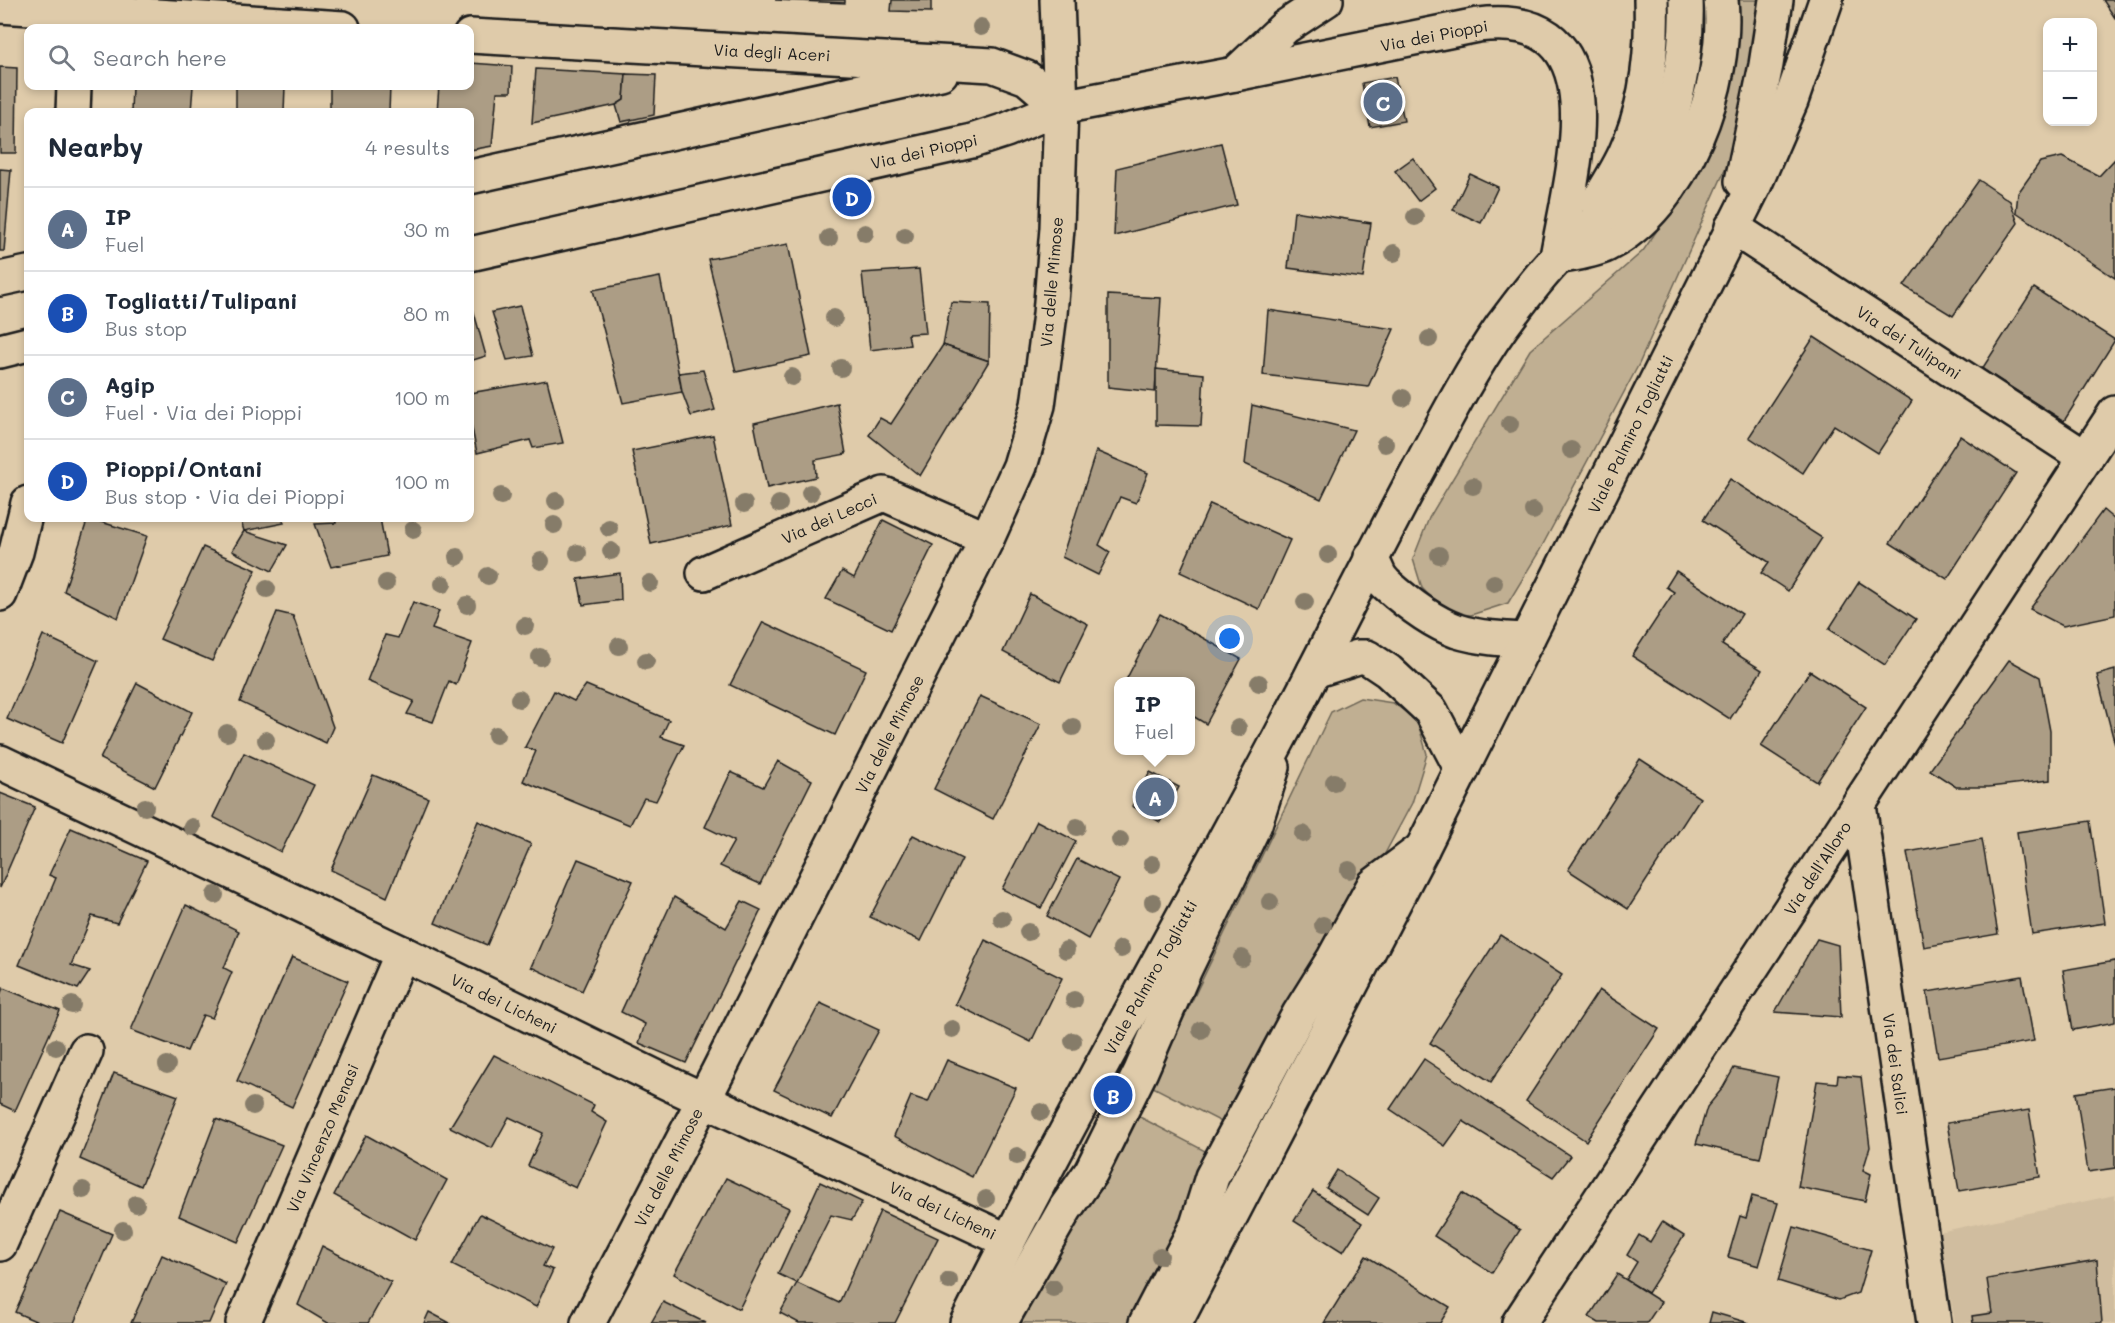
<!DOCTYPE html>
<meta charset="utf-8">
<style>
body{margin:0;font-family:Mali,sans-serif;background:#f2f2f3;color:#1f2937}
.controls{position:absolute;right:18px;top:18px;display:grid;overflow:hidden;border-radius:12px;box-shadow:0 3px 9px #0003}
.controls button{width:54px;height:54px;display:grid;place-items:center;padding:0;border:0;border-bottom:2px solid #e0e1e3;background:#fff;color:#1f2937;font:30px sans-serif}
.you{position:absolute;left:1230px;top:639px;width:21px;height:21px;margin:-15px;border:4px solid #fff;border-radius:50%;background:#1a73e8;box-shadow:0 0 0 9px #1a73e833}
.badge{display:grid;place-items:center;width:39px;height:39px;border-radius:50%;background:#c8321e;color:#fff;font-size:20px;font-weight:700}
.pin{position:absolute;translate:-50% -50%;border:3px solid #fff;box-shadow:0 2px 6px #0006}
.popup{position:absolute;left:1114px;top:677px;width:81px;height:78px;box-sizing:border-box;display:grid;place-content:center;border-radius:12px;background:#fff;filter:drop-shadow(0 2px 4px #0005);font-size:20px;white-space:nowrap;color:#747a83}
.popup b{font-size:22px;color:#1f2937}
.popup::after{content:'';position:absolute;left:50%;top:100%;margin-left:-12px;border:12px solid transparent;border-top-color:#fff}
.list{margin:0;padding:0;list-style:none}
h2{display:flex;justify-content:space-between;align-items:center;height:78px;margin:0;padding:0 24px;font-size:26px}
h2 small{font-size:20px;font-weight:400;color:#747a83}
.list li{display:grid;grid-template-columns:39px 1fr auto;gap:18px;align-items:center;box-sizing:border-box;height:84px;padding:0 24px;border-top:2px solid #e0e1e3}
.list b{display:block;font-size:22px;white-space:nowrap}
.list p{margin:0;font-size:20px;white-space:nowrap;color:#747a83}
.list em{font-size:20px;font-style:normal;color:#747a83}
.icon{flex:none;width:33px;height:33px;fill:none;stroke:currentColor;stroke-width:2;stroke-linecap:round;stroke-linejoin:round}
.map{position:relative;flex:none;width:2115px;height:1323px;overflow:hidden}
.search{position:absolute;background:#fff;box-shadow:0 3px 9px #0003;left:24px;top:24px;width:450px;height:66px;display:flex;align-items:center;gap:15px;box-sizing:border-box;padding:0 21px;border-radius:12px;color:#747a83;font-size:22px}
.panel{position:absolute;background:#fff;box-shadow:0 3px 9px #0003;left:24px;top:108px;width:450px;height:414px;border-radius:12px}
.map>svg:first-child{display:block}
.built{fill:#d0bd9f}
.green{fill:#c0af92;stroke:#6e6657;stroke-width:1.5}
.building{fill:#ac9d85;stroke:#1c1c1c;stroke-width:1.5}
.lines{fill:none;stroke-linecap:round;stroke-linejoin:round}
.minor-casing{stroke:#1c1c1c;stroke-width:38}
.major-casing{stroke:#1c1c1c;stroke-width:38}
.minor{stroke:#dfcbaa;stroke-width:33}
.major{stroke:#dfcbaa;stroke-width:33}
.tree{fill:#867b69}
.labels{text-anchor:middle;dominant-baseline:central;stroke-width:6;stroke-linejoin:round;paint-order:stroke}
.street-label{font-size:16px;fill:#1c1c1c;stroke:#dfcbaa}
</style>
<div class="map">
<svg width="2115" height="1323" viewBox="0 0 2115 1323">
<rect width="100%" height="100%" fill="#dfcbaa"/>
<filter id="ink" filterUnits="userSpaceOnUse"><feTurbulence type="fractalNoise" baseFrequency=".0167" numOctaves="2"/><feDisplacementMap in="SourceGraphic" scale="12" xChannelSelector="R" yChannelSelector="G"/><feConvolveMatrix kernelMatrix="1 2 1 2 8 2 1 2 1" color-interpolation-filters="sRGB"/></filter>
<g filter="url(#ink)">
<!-- built -->
<polygon class="built" points="2115,1195 2115,1323 1955,1323 1939,1232"/>
<!-- green -->
<g class="green">
<polygon points="1728,0 1765,0 1752,81 1728,163 1639,364 1540,550 1508,603 1471,615 1446,613 1422,588 1413,559 1429,518 1530,350 1643,251 1688,185"/>
<polygon points="1360,698 1393,703 1417,720 1427,754 1412,803 1237,1130 1151,1086 1331,712"/>
<polygon points="1136,1115 1211,1154 1144,1323 1006,1323"/>
</g>
<!-- building -->
<g class="building">
<polygon points="775,0 845,0 845,3"/>
<polygon points="892,0 931,0 931,12 891,11"/>
<polygon points="2103,0 2115,0 2115,18"/>
<polygon points="470,63 512,66 511,92 497,92 492,146 470,150 470,112 437,112 439,86 470,86"/>
<polygon points="0,67 17,68 16,153 0,153"/>
<polygon points="536,69 626,74 624,100 616,105 532,123"/>
<polygon points="626,74 656,75 654,115 621,122 616,105 624,100"/>
<polygon points="1395,77 1404,121 1370,127 1362,83"/>
<polygon points="132,86 193,86 191,112 131,112"/>
<polygon points="236,86 285,86 284,112 236,112"/>
<polygon points="330,86 390,86 389,112 330,112"/>
<polygon points="1221,143 1237,205 1114,236 1117,168"/>
<polygon points="2062,157 2099,176 2115,159 2115,278 2016,212 2018,193 2040,162"/>
<polygon points="1413,158 1435,188 1418,201 1395,171"/>
<polygon points="0,169 11,170 4,251 0,251"/>
<polygon points="1470,174 1498,187 1481,223 1453,210"/>
<polygon points="1979,180 2010,201 2018,223 1953,316 1904,286"/>
<polygon points="1294,211 1371,223 1363,278 1288,268"/>
<polygon points="788,244 811,356 736,372 708,259"/>
<polygon points="919,269 926,333 908,334 910,345 870,350 862,273"/>
<polygon points="660,277 682,392 623,403 593,290"/>
<polygon points="2034,288 2115,340 2064,421 1982,369"/>
<polygon points="1108,295 1161,298 1155,392 1108,387"/>
<polygon points="470,298 486,356 470,361"/>
<polygon points="951,302 990,304 989,361 943,345"/>
<polygon points="520,306 533,356 507,360 492,312"/>
<polygon points="1268,310 1394,329 1368,387 1263,375"/>
<polygon points="1814,337 1912,401 1878,453 1834,425 1803,473 1749,437"/>
<polygon points="943,345 989,361 920,476 869,435 880,418 891,424"/>
<polygon points="1156,369 1204,374 1201,426 1156,425"/>
<polygon points="703,370 715,410 691,416 682,392 679,373"/>
<polygon points="547,380 563,443 533,448 530,440 477,453 470,419 470,393"/>
<polygon points="837,403 846,454 815,460 816,477 767,488 754,423"/>
<polygon points="1252,405 1354,430 1321,499 1245,464"/>
<polygon points="713,435 732,525 651,544 632,451"/>
<polygon points="1960,436 2016,473 1947,579 1890,543"/>
<polygon points="1096,451 1148,473 1136,503 1120,497 1099,545 1110,552 1098,575 1062,557"/>
<polygon points="1730,479 1822,538 1788,591 1761,573 1769,562 1703,520"/>
<polygon points="1210,504 1290,540 1259,609 1180,572"/>
<polygon points="2103,510 2115,520 2115,615 2063,626 2030,609"/>
<polygon points="88,518 147,536 118,618 64,591"/>
<polygon points="240,518 282,518 284,523 244,531"/>
<polygon points="335,518 380,518 387,556 331,567 315,524 336,523"/>
<polygon points="883,520 933,545 891,630 826,599 842,571 854,578"/>
<polygon points="244,531 287,545 272,571 232,551"/>
<polygon points="203,547 256,570 212,661 160,639"/>
<polygon points="1676,571 1742,614 1722,645 1762,670 1730,719 1632,656 1674,592 1666,587"/>
<polygon points="620,573 621,600 583,605 578,579"/>
<polygon points="1859,582 1916,619 1885,665 1829,629"/>
<polygon points="1030,594 1088,624 1060,682 1003,652"/>
<polygon points="413,602 439,611 432,629 472,643 456,685 449,681 433,722 407,714 414,701 367,681 385,635 398,638"/>
<polygon points="277,612 293,616 333,727 326,743 240,702"/>
<polygon points="1160,614 1241,659 1206,724 1191,715 1191,682 1129,682 1126,680"/>
<polygon points="763,622 866,670 835,735 730,685"/>
<polygon points="43,635 98,661 62,743 7,719"/>
<polygon points="2009,660 2040,677 2050,731 2050,780 1989,787 1956,787 1930,770"/>
<polygon points="2115,670 2115,745 2097,675"/>
<polygon points="1810,671 1866,707 1817,782 1761,746"/>
<polygon points="137,683 192,712 155,787 100,759"/>
<polygon points="586,685 669,720 661,737 684,745 656,801 644,798 630,825 523,781 536,751 525,747 554,691 574,701"/>
<polygon points="980,696 1041,724 993,819 934,789"/>
<polygon points="244,753 314,785 281,852 213,817"/>
<polygon points="1640,759 1700,798 1628,909 1568,870"/>
<polygon points="778,761 812,780 760,884 720,866 734,841 705,827 731,772 763,787"/>
<polygon points="1150,772 1179,787 1160,822 1132,806"/>
<polygon points="373,775 428,798 387,897 331,870"/>
<polygon points="0,793 35,807 0,888"/>
<polygon points="478,821 531,844 487,945 435,923"/>
<polygon points="1037,821 1076,841 1041,908 1002,889"/>
<polygon points="2090,821 2105,923 2032,934 2017,832"/>
<polygon points="71,828 147,861 117,923 92,916 71,965 90,971 78,989 19,965 56,878 49,875"/>
<polygon points="913,835 962,859 921,941 870,917"/>
<polygon points="1982,839 1998,934 1924,947 1907,852"/>
<polygon points="578,859 633,881 582,991 531,967"/>
<polygon points="1077,859 1119,880 1088,939 1047,916"/>
<polygon points="674,897 726,928 742,901 761,910 686,1063 639,1043 645,1024 621,1012"/>
<polygon points="186,905 239,931 224,968 232,972 212,1018 203,1015 187,1051 131,1030"/>
<polygon points="1500,935 1562,975 1491,1082 1430,1043"/>
<polygon points="1817,939 1838,945 1841,1017 1775,1012"/>
<polygon points="985,940 1062,978 1031,1042 955,1004"/>
<polygon points="292,957 348,981 292,1107 237,1081"/>
<polygon points="2115,961 2115,1022 2073,1030 2063,970"/>
<polygon points="2022,976 2034,1041 1938,1057 1927,992"/>
<polygon points="3,988 60,1011 15,1111 0,1104 0,995"/>
<polygon points="1599,990 1659,1029 1586,1141 1526,1101"/>
<polygon points="820,1003 879,1030 832,1118 774,1090"/>
<polygon points="494,1055 594,1105 591,1112 607,1122 576,1188 528,1166 543,1133 509,1117 492,1148 450,1127"/>
<polygon points="1424,1059 1570,1156 1553,1177 1463,1121 1445,1146 1390,1109"/>
<polygon points="947,1060 1016,1088 972,1177 894,1136 911,1096 928,1102"/>
<polygon points="1734,1068 1778,1077 1760,1158 1696,1144 1707,1107 1722,1089"/>
<polygon points="114,1073 178,1096 141,1186 80,1159"/>
<polygon points="1838,1075 1861,1077 1870,1147 1863,1170 1871,1174 1865,1201 1798,1187 1817,1081 1837,1083"/>
<polygon points="2115,1087 2115,1168 2088,1172 2076,1093"/>
<polygon points="2029,1110 2040,1177 1959,1191 1947,1123"/>
<polygon points="216,1119 282,1145 238,1242 179,1216"/>
<polygon points="366,1135 447,1180 415,1240 334,1195"/>
<polygon points="1337,1170 1379,1198 1368,1215 1326,1188"/>
<polygon points="726,1178 789,1208 739,1309 674,1274"/>
<polygon points="820,1182 862,1202 852,1220 831,1215 797,1283 778,1274"/>
<polygon points="1313,1191 1362,1223 1343,1252 1294,1221"/>
<polygon points="1462,1193 1520,1230 1492,1273 1434,1236"/>
<polygon points="1752,1196 1778,1203 1759,1266 1728,1257 1740,1216 1746,1218"/>
<polygon points="880,1211 938,1238 895,1323 799,1323 780,1313 797,1283 839,1303"/>
<polygon points="60,1212 112,1234 74,1323 40,1323 15,1312"/>
<polygon points="480,1214 552,1249 543,1266 553,1270 536,1307 452,1265"/>
<polygon points="1662,1222 1684,1236 1648,1293 1626,1280 1637,1262 1627,1255 1639,1235 1650,1242"/>
<polygon points="1794,1227 1871,1250 1858,1293 1839,1300 1778,1281"/>
<polygon points="322,1246 391,1282 368,1323 328,1323 298,1305"/>
<polygon points="162,1255 226,1284 209,1323 131,1323"/>
<polygon points="1366,1256 1450,1307 1440,1323 1324,1323"/>
<polygon points="2097,1260 2102,1323 1973,1323 1972,1316 1992,1313 1987,1279"/>
<polygon points="1617,1274 1661,1302 1647,1323 1599,1323 1589,1317"/>
<polygon points="663,1302 706,1323 651,1323"/>
<polygon points="429,1312 450,1323 424,1323"/>
<polygon points="1712,1312 1749,1323 1709,1323"/>
</g>
<g class="lines">
<defs>
<g id="minor">
<polyline points="0,6 343,28"/>
<polyline points="470,36 992,65 1027,78 1061,107"/>
<polyline points="1235,74 1285,27 1326,0"/>
<polyline points="73,112 74,86"/>
<polyline points="470,177 941,73"/>
<polyline points="1732,227 2086,458"/>
<path d="M470,254L972,141L1006,130L1061,107L1235,74L1478,25C1623,7 1571,175 1557,257C1573,254 1591,252 1606,245C1684,207 1729,82 1721,0"/>
<polyline points="0,279 28,273"/>
<polyline points="0,351 28,344"/>
<path d="M1371,557L1380,577L1386,584C1405,601 1432,622 1457,631C1479,638 1503,639 1527,640"/>
<polyline points="704,573 884,494 987,539"/>
<polyline points="0,594 16,552 28,503"/>
<polyline points="1314,671 1358,657 1367,657 1388,671 1431,711 1462,770"/>
<polyline points="0,762 402,953 672,1085 1008,1241"/>
<polyline points="1859,805 1934,1323"/>
<polyline points="0,1244 86,1051"/>
<polyline points="243,1323 402,953"/>
<polyline points="588,1323 719,1070 987,539 1020,466 1038,405 1050,314 1057,228 1061,107 1057,0"/>
<polyline points="1000,1323 1065,1209 1091,1172 1141,1071 1185,969 1255,824 1273,767"/>
<polyline points="1146,1323 1197,1225 1212,1177 1299,1014 1334,958 1374,885 1422,849"/>
<polyline points="1519,1323 2115,413"/>
</g>
<g id="major">
<polyline points="1742,181 1766,65 1776,0"/>
<path d="M1597,203C1607,187 1617,171 1625,154C1647,106 1653,52 1651,0"/>
<path d="M967,1323C1067,1122 1179,928 1284,729C1330,641 1374,552 1421,465C1446,418 1471,370 1502,326C1520,302 1538,277 1560,255C1587,227 1624,200 1646,169C1676,127 1688,51 1686,0"/>
<polyline points="1175,1323 1422,849 1755,184 1791,101 1826,0"/>
</g>
</defs>
<!-- minor casing -->
<use href="#minor" class="minor-casing"/>
<!-- major casing -->
<use href="#major" class="major-casing"/>
<!-- minor -->
<use href="#minor" class="minor"/>
<!-- major -->
<use href="#major" class="major"/>
</g>
<!-- trees -->
<g class="tree">
<circle cx="981" cy="27" r="9"/>
<circle cx="1415" cy="217" r="9"/>
<circle cx="865" cy="233" r="9"/>
<circle cx="905" cy="236" r="9"/>
<circle cx="829" cy="238" r="9"/>
<circle cx="1394" cy="253" r="9"/>
<circle cx="834" cy="318" r="9"/>
<circle cx="1429" cy="339" r="9"/>
<circle cx="841" cy="368" r="9"/>
<circle cx="792" cy="377" r="9"/>
<circle cx="1403" cy="398" r="9"/>
<circle cx="1510" cy="424" r="9"/>
<circle cx="1385" cy="444" r="9"/>
<circle cx="1571" cy="450" r="9"/>
<circle cx="1473" cy="486" r="9"/>
<circle cx="810" cy="493" r="9"/>
<circle cx="501" cy="496" r="9"/>
<circle cx="556" cy="501" r="9"/>
<circle cx="744" cy="504" r="9"/>
<circle cx="779" cy="504" r="9"/>
<circle cx="1533" cy="511" r="9"/>
<circle cx="554" cy="525" r="9"/>
<circle cx="609" cy="528" r="9"/>
<circle cx="413" cy="530" r="9"/>
<circle cx="611" cy="551" r="9"/>
<circle cx="578" cy="553" r="9"/>
<circle cx="1328" cy="555" r="9"/>
<circle cx="1439" cy="555" r="9"/>
<circle cx="457" cy="557" r="9"/>
<circle cx="541" cy="561" r="9"/>
<circle cx="488" cy="576" r="9"/>
<circle cx="386" cy="583" r="9"/>
<circle cx="650" cy="583" r="9"/>
<circle cx="1494" cy="583" r="9"/>
<circle cx="443" cy="584" r="9"/>
<circle cx="267" cy="589" r="9"/>
<circle cx="1305" cy="602" r="9"/>
<circle cx="467" cy="605" r="9"/>
<circle cx="525" cy="626" r="9"/>
<circle cx="619" cy="646" r="9"/>
<circle cx="540" cy="657" r="9"/>
<circle cx="646" cy="661" r="9"/>
<circle cx="1259" cy="683" r="9"/>
<circle cx="519" cy="699" r="9"/>
<circle cx="1073" cy="727" r="9"/>
<circle cx="1238" cy="728" r="9"/>
<circle cx="227" cy="733" r="9"/>
<circle cx="496" cy="735" r="9"/>
<circle cx="266" cy="740" r="9"/>
<circle cx="1334" cy="782" r="9"/>
<circle cx="145" cy="807" r="9"/>
<circle cx="192" cy="827" r="9"/>
<circle cx="1077" cy="827" r="9"/>
<circle cx="1303" cy="834" r="9"/>
<circle cx="1120" cy="840" r="9"/>
<circle cx="1152" cy="864" r="9"/>
<circle cx="1349" cy="870" r="9"/>
<circle cx="215" cy="895" r="9"/>
<circle cx="1153" cy="902" r="9"/>
<circle cx="1270" cy="902" r="9"/>
<circle cx="1002" cy="919" r="9"/>
<circle cx="1323" cy="925" r="9"/>
<circle cx="1028" cy="932" r="9"/>
<circle cx="1121" cy="949" r="9"/>
<circle cx="1066" cy="950" r="9"/>
<circle cx="1242" cy="958" r="9"/>
<circle cx="1074" cy="1000" r="9"/>
<circle cx="72" cy="1005" r="9"/>
<circle cx="952" cy="1029" r="9"/>
<circle cx="1201" cy="1030" r="9"/>
<circle cx="1073" cy="1041" r="9"/>
<circle cx="56" cy="1047" r="9"/>
<circle cx="167" cy="1065" r="9"/>
<circle cx="253" cy="1106" r="9"/>
<circle cx="1041" cy="1112" r="9"/>
<circle cx="1017" cy="1156" r="9"/>
<circle cx="83" cy="1190" r="9"/>
<circle cx="986" cy="1199" r="9"/>
<circle cx="136" cy="1204" r="9"/>
<circle cx="123" cy="1230" r="9"/>
<circle cx="1160" cy="1256" r="9"/>
<circle cx="949" cy="1281" r="9"/>
<circle cx="1053" cy="1288" r="9"/>
</g>
</g>
<g class="labels">
<!-- street labels -->
<g class="street-label">
<text transform="translate(1434 35) rotate(-11)">Via dei Pioppi</text>
<text transform="translate(772 52) rotate(3)">Via degli Aceri</text>
<text transform="translate(924 151) rotate(-13)">Via dei Pioppi</text>
<text transform="translate(1051 282) rotate(-85)">Via delle Mimose</text>
<text transform="translate(1909 342) rotate(33)">Via dei Tulipani</text>
<text transform="translate(1630 434) rotate(-64)">Viale Palmiro Togliatti</text>
<text transform="translate(829 518) rotate(-24)">Via dei Lecci</text>
<text transform="translate(889 734) rotate(-63)">Via delle Mimose</text>
<text transform="translate(1817 868) rotate(-57)">Via dell'Alloro</text>
<text transform="translate(1150 977) rotate(-61)">Viale Palmiro Togliatti</text>
<text transform="translate(504 1003) rotate(26)">Via dei Licheni</text>
<text transform="translate(1896 1064) rotate(82)">Via dei Salici</text>
<text transform="translate(322 1138) rotate(-67)">Via Vincenzo Menasi</text>
<text transform="translate(668 1167) rotate(-63)">Via delle Mimose</text>
<text transform="translate(943 1210) rotate(25)">Via dei Licheni</text>
</g>
</g>
</svg>
<div class="controls">
<button>+</button>
<button>−</button>
</div>
<div class="you"></div>
<div class="pin badge" style="left:1155px;top:797px;background:#5c6f8a">A</div>
<div class="popup"><b>IP</b>Fuel</div>
<div class="pin badge" style="left:1113px;top:1095px;background:#1a4fb4">B</div>
<div class="pin badge" style="left:1383px;top:102px;background:#5c6f8a">C</div>
<div class="pin badge" style="left:852px;top:197px;background:#1a4fb4">D</div>
<div class="search"><svg class="icon" aria-label="search" viewBox="0 0 24 24"><circle cx="10" cy="10" r="6"/><path d="M15 15l6 6"/></svg>Search here</div>
<section class="panel">
<h2>Nearby<small>4 results</small></h2>
<ul class="list">
<li><span class="badge" style="background:#5c6f8a">A</span><div><b>IP</b><p>Fuel</p></div><em>30 m</em></li>
<li><span class="badge" style="background:#1a4fb4">B</span><div><b>Togliatti/Tulipani</b><p>Bus stop</p></div><em>80 m</em></li>
<li><span class="badge" style="background:#5c6f8a">C</span><div><b>Agip</b><p>Fuel · Via dei Pioppi</p></div><em>100 m</em></li>
<li><span class="badge" style="background:#1a4fb4">D</span><div><b>Pioppi/Ontani</b><p>Bus stop · Via dei Pioppi</p></div><em>100 m</em></li>
</ul>
</section>
</div>
